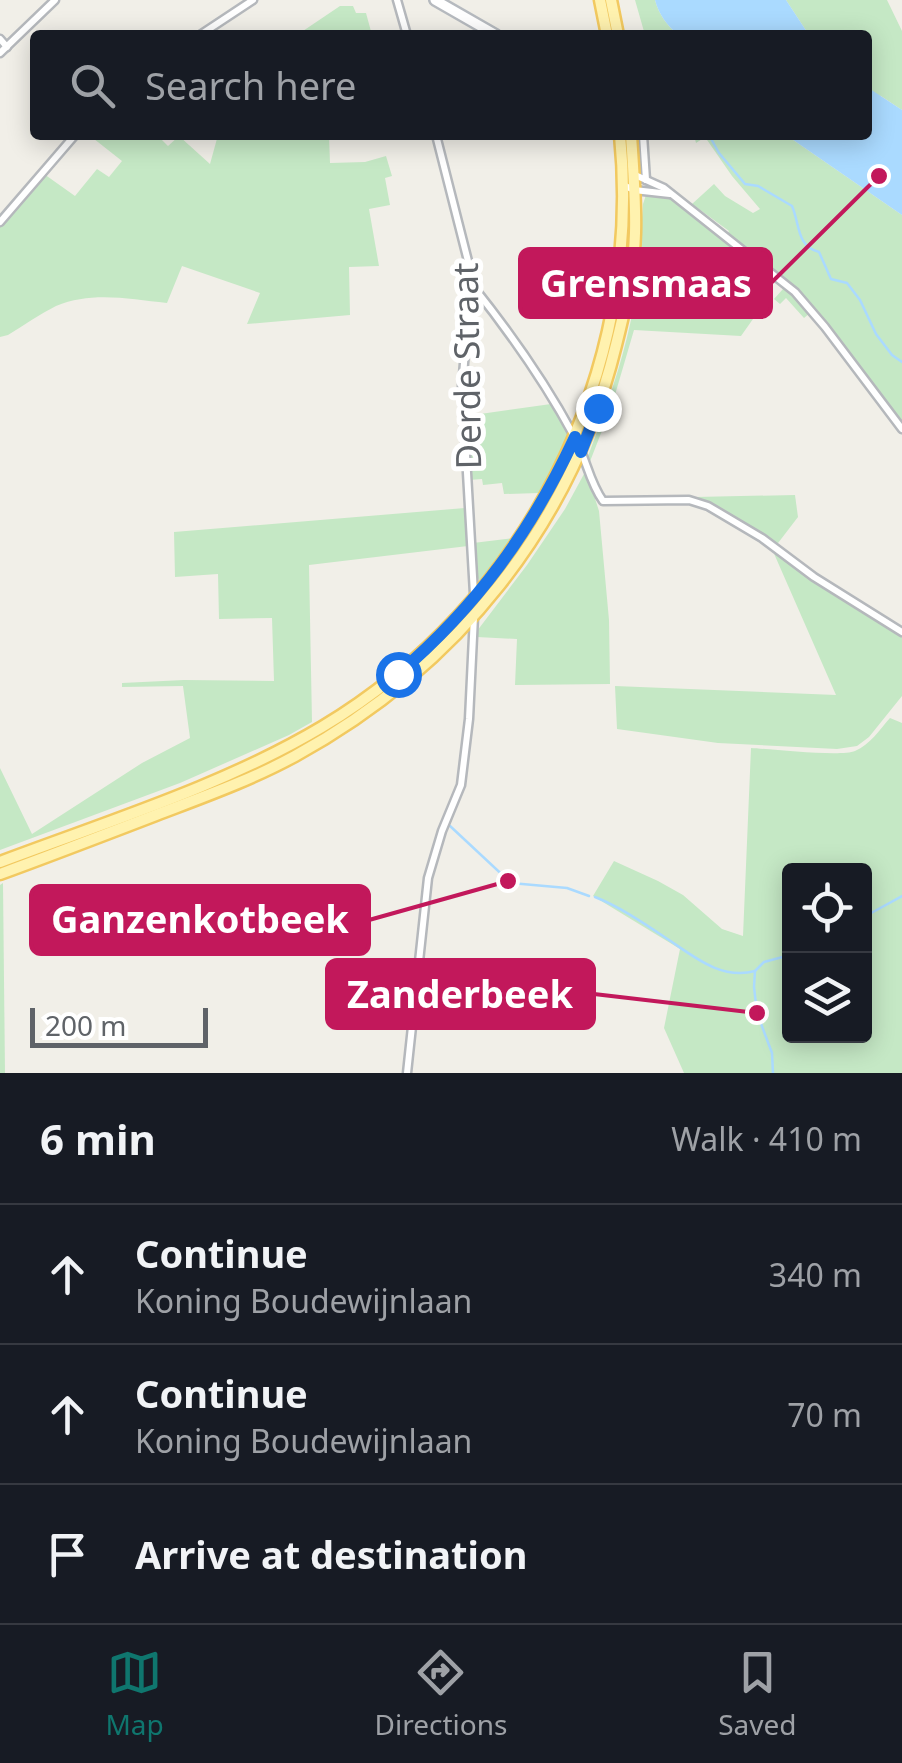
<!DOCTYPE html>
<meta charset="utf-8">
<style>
body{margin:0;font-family:"Noto Sans",sans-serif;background:#242831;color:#f1f3f6}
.controls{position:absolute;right:30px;bottom:30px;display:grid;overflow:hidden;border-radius:10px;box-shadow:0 5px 25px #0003}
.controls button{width:90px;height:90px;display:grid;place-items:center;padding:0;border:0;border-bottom:2px solid #363941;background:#171b24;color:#f1f3f6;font:50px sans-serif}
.scale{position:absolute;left:30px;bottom:25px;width:178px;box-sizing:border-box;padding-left:10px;border:5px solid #5f6368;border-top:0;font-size:28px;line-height:35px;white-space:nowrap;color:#5f6368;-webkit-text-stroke:8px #fff;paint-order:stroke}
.stop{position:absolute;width:30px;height:30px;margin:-22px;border:8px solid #1a73e8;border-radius:50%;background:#fff}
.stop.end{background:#1a73e8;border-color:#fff;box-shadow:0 2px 10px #0008}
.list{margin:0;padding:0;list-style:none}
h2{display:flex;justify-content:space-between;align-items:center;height:130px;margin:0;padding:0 40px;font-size:42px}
h2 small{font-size:32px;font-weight:400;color:#9ea1a6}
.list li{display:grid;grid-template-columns:65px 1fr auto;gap:30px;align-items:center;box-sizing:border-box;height:140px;padding:0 40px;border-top:2px solid #363941}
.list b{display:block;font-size:38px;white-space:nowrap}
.list p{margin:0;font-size:32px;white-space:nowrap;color:#9ea1a6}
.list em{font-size:32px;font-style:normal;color:#9ea1a6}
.icon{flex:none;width:55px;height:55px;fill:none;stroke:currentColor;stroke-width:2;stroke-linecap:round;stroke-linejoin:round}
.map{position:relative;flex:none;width:902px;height:1073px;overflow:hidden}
.search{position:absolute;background:#171b24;box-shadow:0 5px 25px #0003;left:30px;right:30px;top:30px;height:110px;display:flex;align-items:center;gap:25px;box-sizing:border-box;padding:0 35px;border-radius:10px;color:#9ea1a6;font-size:38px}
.sheet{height:550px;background:#171b24}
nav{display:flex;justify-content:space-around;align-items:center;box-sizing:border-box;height:140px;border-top:2px solid #363941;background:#171b24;font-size:28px;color:#9ea1a6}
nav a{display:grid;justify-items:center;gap:5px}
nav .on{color:#0f766e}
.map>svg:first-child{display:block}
.green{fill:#c5e8c5;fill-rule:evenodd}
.water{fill:#aadaff}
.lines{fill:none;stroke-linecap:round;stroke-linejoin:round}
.stream{stroke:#aadaff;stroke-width:2.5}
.street-casing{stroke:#b5b8bc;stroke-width:11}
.secondary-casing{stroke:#b6babf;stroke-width:14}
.primary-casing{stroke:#f2c960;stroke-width:15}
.street{stroke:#fff;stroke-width:6}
.secondary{stroke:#fff;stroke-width:9}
.primary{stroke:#fff2af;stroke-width:10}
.route{stroke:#1a73e8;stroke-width:12}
.labels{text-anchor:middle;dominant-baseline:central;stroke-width:10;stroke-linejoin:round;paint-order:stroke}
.street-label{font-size:35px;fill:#5f6368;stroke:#fff}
.leader{fill:none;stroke:#c2185b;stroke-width:4}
.callout-dot{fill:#c2185b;stroke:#fff;stroke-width:4}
.callout{fill:#c2185b;stroke:#c2185b;stroke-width:4}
.callout-label{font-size:38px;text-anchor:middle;font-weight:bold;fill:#fff}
</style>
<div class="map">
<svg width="902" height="1073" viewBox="0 0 902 1073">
<rect width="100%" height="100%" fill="#f1efe8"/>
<!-- green -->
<g class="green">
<path d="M635,0H655C659,15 667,25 678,35H645Z"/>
<polygon points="786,0 887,0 902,31 902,110 881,96 867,92 867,35 809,35"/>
<polygon points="340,6 353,6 356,13 366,13 372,35 297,35"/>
<path d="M89,135H157L168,146L179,136L210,164L218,135H329L330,163L365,162L386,156L392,176L385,178L390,205L369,209L379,266L349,267L350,315L247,324L260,293L182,266L167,303C129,299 92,291 56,306C40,314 24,325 8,335L0,337V227L44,174L75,196L97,169L109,177L122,161Z"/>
<path d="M694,135H786L902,215V424L799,289L796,288L792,293L810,313L804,318L786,298L780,304L774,299L783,289L752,263L731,297L742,304L740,309L753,319L741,336L634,330L612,405L589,464L587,459C604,413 621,368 631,320C639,282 640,243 643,204L646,195L670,198L724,238L729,231L692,204L714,184L725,196L753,213L760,209L732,176L705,137L696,143Z"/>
<path d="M628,190L632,193C630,259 622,324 602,388C596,405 587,422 580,438L578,437C599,385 615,332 621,277C625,248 622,218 628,190Z"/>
<polygon points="551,404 569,434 539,493 504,494 502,483 483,485 482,479 469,480 466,416"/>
<polygon points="584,474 587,474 599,511 609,620 610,684 515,685 517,639 477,637 477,631 527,565 565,509"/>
<polygon points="795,495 798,517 775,547 694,500 695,497"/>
<polygon points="465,508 468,546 309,565 312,722 289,735 180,783 0,850 0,768 32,834 142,763 190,738 183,686 122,687 122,683 184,680 274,681 272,618 219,619 218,574 175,577 174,532"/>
<polygon points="513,538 484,578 479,580 477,576 473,543"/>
<polygon points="772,549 902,634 902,696 869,737 857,746 837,749 718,743 617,729 615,686 836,695"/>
<path d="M890,718L902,723V1073H684L664,1028L680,949L593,896L614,861L658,881L683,895L722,929L743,936L751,748C770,749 841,757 855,751C870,745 880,729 890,718ZM790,871H864V1036H790Z"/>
<polygon points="3,883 5,1073 0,1073 0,885"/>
</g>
<!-- water -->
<g class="water">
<path d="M655,0H786L809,35H678C667,25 659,15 655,0Z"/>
<polygon points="867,87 902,110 902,215 786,135 867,135"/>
</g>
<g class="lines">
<!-- stream -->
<g class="stream">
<path d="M709,135L719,153L745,184L758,186L792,206C800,224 796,246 819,252L831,279L847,283L860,300L876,334L892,355L902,362"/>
<polyline points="450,826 511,883 567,888 589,896"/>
<path d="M595,897C618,906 642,922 663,936C691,954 720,981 755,971"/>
<polyline points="864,917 902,896"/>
<polyline points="773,1073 772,1053 757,1013 754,987 755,971 764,962 790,955"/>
</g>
<defs>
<g id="street">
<polyline points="397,0 407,35"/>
<polyline points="200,35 253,0"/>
<polyline points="0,39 7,47"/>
<polyline points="0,53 55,0"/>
<polyline points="436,135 468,261 471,284 462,386 474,594"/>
<polyline points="643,135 646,180"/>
<polyline points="635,175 664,188 795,292 825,327 902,429"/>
<polyline points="623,185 634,190 670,194"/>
<polyline points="0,222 75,135"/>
<path d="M472,285C508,330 547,386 574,436C586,457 589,482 603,501L689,500L708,506L762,538L814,577L902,632"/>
<polyline points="407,1073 428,878 442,831 461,785 469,719 474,616"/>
</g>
<polyline id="secondary" points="435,0 496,35"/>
<g id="primary">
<polyline points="600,0 607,35"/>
<polyline points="611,0 618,35"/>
<path d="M0,862C106,822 225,785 322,727C526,605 644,372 620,135"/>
<path d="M0,874C52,855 104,835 156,815C203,797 251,780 295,756C457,667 572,525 616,345C625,309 634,271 635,233C636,201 633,167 631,135"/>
</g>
</defs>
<!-- street casing -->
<use href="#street" class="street-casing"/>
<!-- secondary casing -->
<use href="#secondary" class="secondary-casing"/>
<!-- primary casing -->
<use href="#primary" class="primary-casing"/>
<!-- street -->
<use href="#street" class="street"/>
<!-- secondary -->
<use href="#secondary" class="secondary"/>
<!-- primary -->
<use href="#primary" class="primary"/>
</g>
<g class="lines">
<!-- route -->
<path class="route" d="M398,674C477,606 531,532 575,437L581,452L598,408"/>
</g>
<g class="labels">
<!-- street labels -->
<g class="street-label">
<text transform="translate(466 366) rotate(-91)">Derde Straat</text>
</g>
</g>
<!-- callouts -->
<path class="leader" d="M879 176L771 283M508 881L369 920M757 1013L594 994"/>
<g class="callout-dot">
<circle cx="879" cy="176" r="10"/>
<circle cx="508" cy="881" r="10"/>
<circle cx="757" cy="1013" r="10"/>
</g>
<g class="callout">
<rect x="520" y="249" width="251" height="68" rx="10"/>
<rect x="31" y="886" width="338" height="68" rx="10"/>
<rect x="327" y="960" width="267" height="68" rx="10"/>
</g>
<g class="callout-label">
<text x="646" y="297">Grensmaas</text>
<text x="200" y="933">Ganzenkotbeek</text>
<text x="460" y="1008">Zanderbeek</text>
</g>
</svg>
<div class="controls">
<button><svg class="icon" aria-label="locate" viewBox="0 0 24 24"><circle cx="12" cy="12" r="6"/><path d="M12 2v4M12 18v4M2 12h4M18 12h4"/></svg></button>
<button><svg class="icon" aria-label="layers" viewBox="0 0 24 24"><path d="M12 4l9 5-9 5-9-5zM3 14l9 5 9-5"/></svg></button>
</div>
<div class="scale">200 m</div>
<div class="stop" style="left:398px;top:674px"></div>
<div class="stop end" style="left:598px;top:408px"></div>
<div class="search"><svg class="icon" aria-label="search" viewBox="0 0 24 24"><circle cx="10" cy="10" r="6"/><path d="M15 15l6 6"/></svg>Search here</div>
</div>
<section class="sheet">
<h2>6 min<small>Walk · 410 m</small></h2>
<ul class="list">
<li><svg class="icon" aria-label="ahead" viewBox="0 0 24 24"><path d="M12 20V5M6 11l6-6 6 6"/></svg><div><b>Continue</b><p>Koning Boudewijnlaan</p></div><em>340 m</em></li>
<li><svg class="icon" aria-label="ahead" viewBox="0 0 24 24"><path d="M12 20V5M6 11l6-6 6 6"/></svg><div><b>Continue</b><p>Koning Boudewijnlaan</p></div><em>70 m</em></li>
<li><svg class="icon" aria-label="arrive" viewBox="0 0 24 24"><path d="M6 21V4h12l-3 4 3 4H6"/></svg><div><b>Arrive at destination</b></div></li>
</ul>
</section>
<nav>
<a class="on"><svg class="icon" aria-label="map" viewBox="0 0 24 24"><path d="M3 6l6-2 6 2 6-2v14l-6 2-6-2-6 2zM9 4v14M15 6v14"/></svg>Map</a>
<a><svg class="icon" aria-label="directions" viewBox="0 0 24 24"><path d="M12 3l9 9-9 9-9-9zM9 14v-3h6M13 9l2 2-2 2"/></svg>Directions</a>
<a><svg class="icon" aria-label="saved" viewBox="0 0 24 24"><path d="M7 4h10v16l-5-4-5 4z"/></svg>Saved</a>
</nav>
